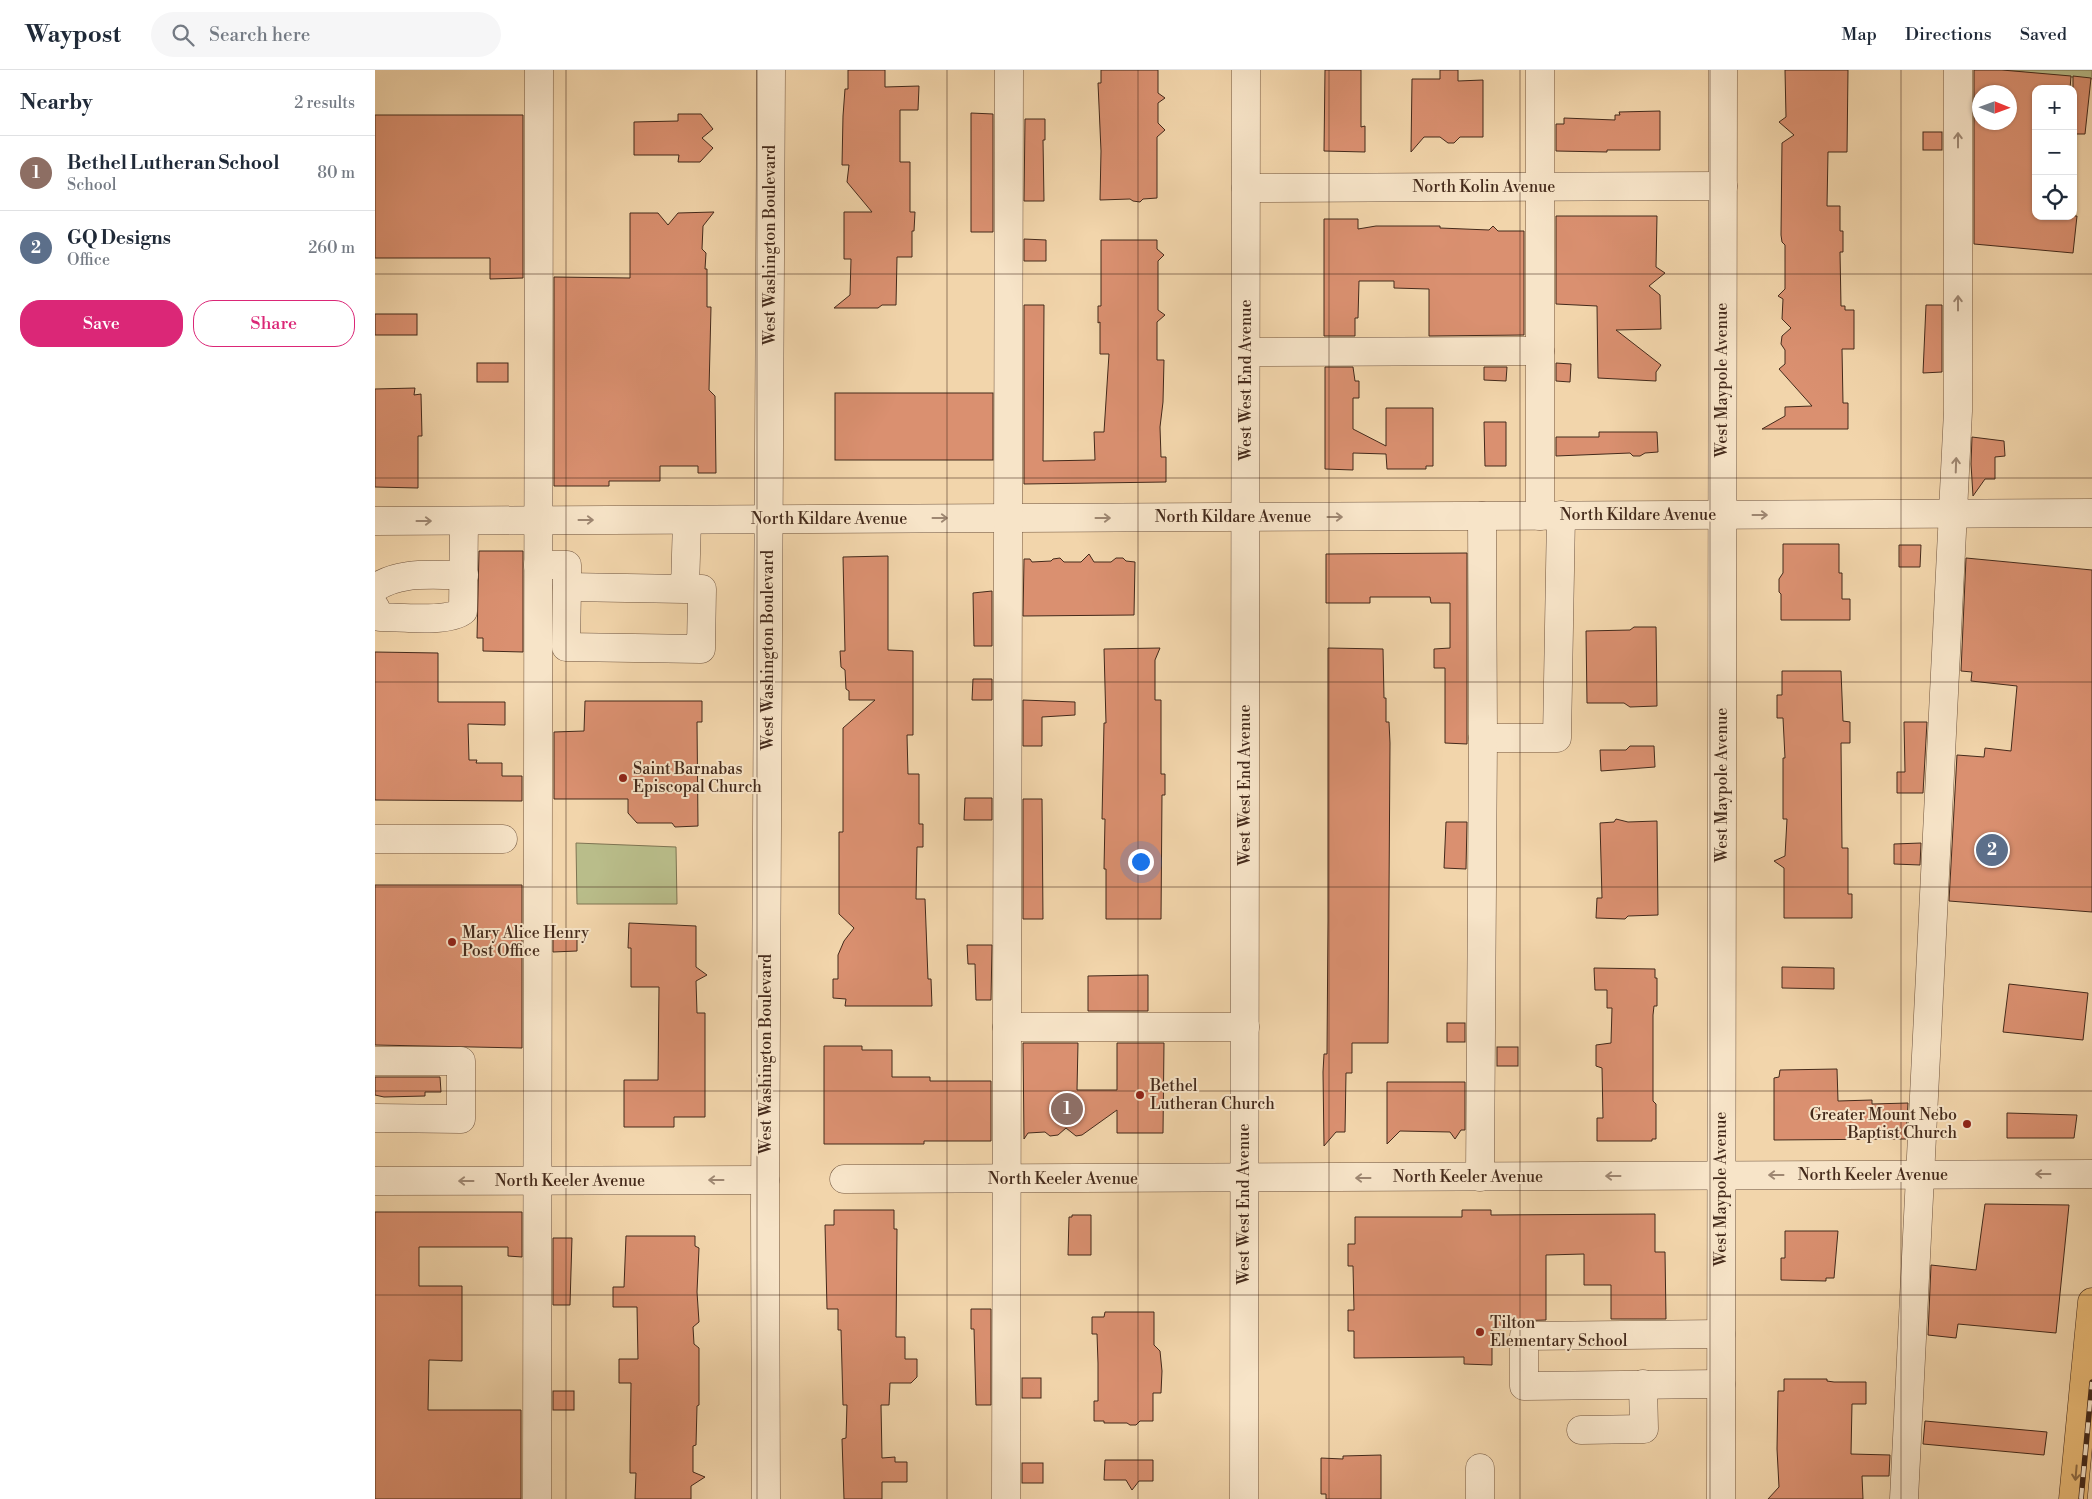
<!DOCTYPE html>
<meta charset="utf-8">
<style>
body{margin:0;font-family:"Libre Bodoni",serif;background:#f6f6f7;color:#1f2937}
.controls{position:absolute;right:15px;top:15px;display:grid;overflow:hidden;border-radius:10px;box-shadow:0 1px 4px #0004}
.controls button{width:45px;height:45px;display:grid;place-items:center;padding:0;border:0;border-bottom:1px solid #e0e1e3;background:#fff;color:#1f2937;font:25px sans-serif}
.compass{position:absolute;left:1597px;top:15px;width:45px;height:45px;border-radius:50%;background:#fff;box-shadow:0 1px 4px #0004;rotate:91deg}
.you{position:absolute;left:765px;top:791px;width:18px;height:18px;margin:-12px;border:4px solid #fff;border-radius:50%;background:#1a73e8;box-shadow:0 0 0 8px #1a73e833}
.badge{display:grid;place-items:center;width:32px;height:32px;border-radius:50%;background:#db2777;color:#fff;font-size:16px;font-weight:700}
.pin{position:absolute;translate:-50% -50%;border:2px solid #fff;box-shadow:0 1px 5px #0006}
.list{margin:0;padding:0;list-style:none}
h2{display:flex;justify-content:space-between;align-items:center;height:65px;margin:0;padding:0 20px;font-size:21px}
h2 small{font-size:16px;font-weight:400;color:#747a83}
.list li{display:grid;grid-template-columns:32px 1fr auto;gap:15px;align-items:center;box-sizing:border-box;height:75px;padding:0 20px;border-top:1px solid #e0e1e3}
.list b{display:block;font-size:19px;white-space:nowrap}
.list p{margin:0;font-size:16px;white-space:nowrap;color:#747a83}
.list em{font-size:16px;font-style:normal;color:#747a83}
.actions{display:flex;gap:10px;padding:15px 20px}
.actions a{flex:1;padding:11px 0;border:1px solid #db2777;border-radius:20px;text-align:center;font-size:18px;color:#db2777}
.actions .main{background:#db2777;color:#fff}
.icon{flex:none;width:28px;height:28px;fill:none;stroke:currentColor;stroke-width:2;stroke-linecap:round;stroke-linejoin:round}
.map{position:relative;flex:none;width:1717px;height:1429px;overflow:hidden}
header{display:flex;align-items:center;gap:30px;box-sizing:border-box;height:70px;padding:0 25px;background:#fff;border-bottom:1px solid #e0e1e3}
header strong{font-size:24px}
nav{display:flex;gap:28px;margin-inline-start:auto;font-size:18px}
.search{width:350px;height:45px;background:#f6f6f7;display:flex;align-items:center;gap:12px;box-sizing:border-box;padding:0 18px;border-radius:28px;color:#747a83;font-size:19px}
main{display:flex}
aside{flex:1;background:#fff}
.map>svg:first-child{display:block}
.green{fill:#b9bd8a;stroke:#7e7452}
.building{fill:#da9070;stroke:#442a1b;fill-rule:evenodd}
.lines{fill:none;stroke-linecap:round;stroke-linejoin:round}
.minor-casing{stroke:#70553f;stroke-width:29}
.major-casing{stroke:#442a1b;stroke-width:29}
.minor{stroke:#f7e4c8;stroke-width:28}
.major{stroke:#e9ba76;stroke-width:28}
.rail-casing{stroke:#442a1b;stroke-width:5.5}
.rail{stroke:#f7e4c8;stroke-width:4;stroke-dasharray:11;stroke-linecap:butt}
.oneway{stroke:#9e8772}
.oneway2{stroke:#8e6b44}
.grid{fill:none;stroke:#442a1b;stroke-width:1;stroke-opacity:0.55}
.poi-dot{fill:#8f2418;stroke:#f7e4c8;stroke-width:2}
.labels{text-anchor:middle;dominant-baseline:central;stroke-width:4;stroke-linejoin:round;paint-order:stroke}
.street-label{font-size:16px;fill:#442a1b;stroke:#f7e4c8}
.poi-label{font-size:16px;fill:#442a1b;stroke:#f7e4c8;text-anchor:start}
</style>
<header>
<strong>Waypost</strong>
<div class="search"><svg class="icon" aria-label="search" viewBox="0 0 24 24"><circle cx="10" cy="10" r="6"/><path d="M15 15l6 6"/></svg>Search here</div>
<nav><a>Map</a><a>Directions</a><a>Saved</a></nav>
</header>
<main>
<aside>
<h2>Nearby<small>2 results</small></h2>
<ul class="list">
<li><span class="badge" style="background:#8d6e63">1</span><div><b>Bethel Lutheran School</b><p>School</p></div><em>80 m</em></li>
<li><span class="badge" style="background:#5c6f8a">2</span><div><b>GQ Designs</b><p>Office</p></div><em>260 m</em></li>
</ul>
<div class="actions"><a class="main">Save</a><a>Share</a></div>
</aside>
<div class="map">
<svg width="1717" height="1429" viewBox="0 0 1717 1429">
<rect width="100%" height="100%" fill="#f2d5ab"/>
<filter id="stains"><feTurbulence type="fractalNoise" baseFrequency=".004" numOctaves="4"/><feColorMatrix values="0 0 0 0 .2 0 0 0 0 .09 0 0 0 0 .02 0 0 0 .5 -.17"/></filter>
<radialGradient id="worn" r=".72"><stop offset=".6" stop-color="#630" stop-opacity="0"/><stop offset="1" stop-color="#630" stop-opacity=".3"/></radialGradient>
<!-- green -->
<g class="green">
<polygon points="1624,0 1717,0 1717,9"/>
<polygon points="201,773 301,777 302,834 202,834"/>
</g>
<!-- building -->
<g class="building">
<polygon points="473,0 510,0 510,17 544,16 543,40 525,40 525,92 535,92 535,142 540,142 539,161 537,161 537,187 522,187 521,235 507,235 503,238 459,238 475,225 476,189 469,189 469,142 497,142 472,112 474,95 467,95 468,46 470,19 473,19"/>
<polygon points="726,0 783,0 783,23 790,28 783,33 783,53 790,60 782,67 782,128 768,129 765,132 758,131 755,129 725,130 726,81 723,13 726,13"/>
<polygon points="950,0 986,0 986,57 990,56 990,82 949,81"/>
<polygon points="1065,0 1083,0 1083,11 1108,10 1108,67 1085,67 1079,73 1073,73 1065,67 1049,67 1036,82 1037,9 1065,9"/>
<polygon points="1410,0 1473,0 1472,82 1453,82 1452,136 1465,136 1465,161 1468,161 1468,182 1465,182 1466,236 1470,236 1470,240 1479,240 1479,279 1467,279 1468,333 1473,333 1473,359 1387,359 1410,346 1410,337 1437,336 1404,299 1410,294 1410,280 1406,274 1407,266 1416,258 1407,249 1408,229 1403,226 1410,219 1410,175 1407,172 1406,165 1407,73 1419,65 1404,52 1411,47"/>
<path d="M1599,0H1627L1696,6L1695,19H1661V146H1702L1698,183L1599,174ZM1604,22H1634V52H1604Z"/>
<polygon points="1698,6 1716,8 1710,64 1698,64"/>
<polygon points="1285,41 1285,80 1232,80 1232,82 1181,81 1181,54 1189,54 1189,48 1240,50 1240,45 1245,45 1244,42"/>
<polygon points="596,43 618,44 618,162 596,162"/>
<polygon points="303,44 326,44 338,59 327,68 338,78 325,92 303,92 304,85 259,85 259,52 303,51"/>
<polygon points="0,45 148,45 148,208 115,209 115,188 0,188"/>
<polygon points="650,49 670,49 670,70 668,70 669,131 649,131"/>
<rect x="1548" y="62" width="19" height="18"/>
<polygon points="339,142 328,156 327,179 331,183 330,199 332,199 332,237 336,237 334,320 340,326 341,403 323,403 323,396 285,396 285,411 234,411 234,416 179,416 179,207 255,208 255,143 283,143 293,155 303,143"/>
<polygon points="1181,146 1282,146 1281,197 1290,203 1274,216 1285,225 1286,259 1241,260 1286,295 1281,302 1281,311 1223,308 1222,236 1181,234"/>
<polygon points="949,149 983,149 983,159 1001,156 1065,156 1065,158 1114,160 1118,156 1123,161 1149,161 1149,265 1054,266 1054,219 1019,218 1019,211 984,211 983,248 980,248 980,266 949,266"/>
<polygon points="649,169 671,170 671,191 649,191"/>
<polygon points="726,170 782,170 782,179 789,185 783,191 783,240 790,245 782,252 782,290 789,290 788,332 785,357 786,387 791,387 791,412 649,414 649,235 669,235 668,391 720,390 719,362 729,362 734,284 725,284 725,252 723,253 723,236 726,236"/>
<polygon points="1551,235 1567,235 1567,302 1548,303"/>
<rect x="0" y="244" width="42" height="21"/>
<rect x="102" y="293" width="31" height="19"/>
<polygon points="1181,293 1196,294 1195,312 1181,311"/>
<polygon points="950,297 978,297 980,311 984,311 984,328 978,328 978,359 1011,376 1011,338 1058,338 1058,396 1051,396 1051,399 1012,399 1011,384 978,383 978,400 950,399"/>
<polygon points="1109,297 1132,297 1131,311 1109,310"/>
<polygon points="40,318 39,325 46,324 47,366 43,366 43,418 0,417 0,319"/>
<rect x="460" y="323" width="158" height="67"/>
<polygon points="1109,352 1131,352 1131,396 1110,396"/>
<polygon points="1224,362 1282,362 1283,382 1270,383 1265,386 1258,386 1255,383 1181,386 1181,367 1224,367"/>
<polygon points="1597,367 1629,371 1630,386 1620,387 1620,409 1610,409 1598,426 1596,394"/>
<polygon points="1408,474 1464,474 1464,503 1467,503 1467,529 1475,529 1475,550 1406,550 1406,524 1404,522 1404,509 1408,503"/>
<polygon points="1524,475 1546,475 1545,497 1524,497"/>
<polygon points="104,481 148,481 148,582 108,581 108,568 102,568"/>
<polygon points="1092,483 1092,674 1070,673 1070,598 1059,598 1059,579 1075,578 1075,533 1056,533 1055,527 995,527 995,533 951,533 951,484"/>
<polygon points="714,484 719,492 736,492 741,488 748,488 751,491 760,492 759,545 648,546 649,489 655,489 657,492 676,491 678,489 685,488 689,492 706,492"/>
<polygon points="513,486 513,580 538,581 538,665 532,665 533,704 544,704 544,754 548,754 548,777 542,777 541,829 550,829 553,909 556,909 557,936 470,936 471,929 458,928 458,909 463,909 463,885 469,871 479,858 464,844 464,762 468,762 468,658 500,630 474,630 474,621 471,619 470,600 466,597 465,581 470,581 468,487"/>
<polygon points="1591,488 1717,500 1717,842 1574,831 1582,685 1609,687 1610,678 1636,681 1642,616 1596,611 1597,602 1586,601"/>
<polygon points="617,521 617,576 599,576 598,523"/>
<polygon points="1259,557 1281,557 1282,636 1255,637 1249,633 1212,633 1211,561 1255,560"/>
<polygon points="785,578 780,590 780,630 786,630 786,704 790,704 790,725 787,725 786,849 731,849 731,799 729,799 730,749 727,749 729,653 731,653 729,579"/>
<polygon points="953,578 1008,579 1009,628 1011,628 1011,652 1014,652 1015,673 1013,973 977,973 977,1003 971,1003 970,1062 961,1062 949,1076 948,1002 949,984 952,984 953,851"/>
<polygon points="0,582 63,583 63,632 130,632 130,655 93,654 94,690 102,690 101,693 127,693 127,706 147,706 147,731 0,730"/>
<polygon points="1407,601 1466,601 1468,651 1475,652 1475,673 1466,673 1467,778 1473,778 1473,824 1477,824 1477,848 1409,848 1409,798 1399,791 1410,786 1412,749 1408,749 1408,688 1410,688 1408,648 1402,648 1402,625 1407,625"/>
<polygon points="598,609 617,609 617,630 597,630"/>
<polygon points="648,630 700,632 700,645 667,647 667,676 648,676"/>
<polygon points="210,631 327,631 327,652 322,652 323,756 300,757 297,753 262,753 253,743 253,729 179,729 179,662 209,661"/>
<polygon points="1529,652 1552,652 1548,723 1522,723 1522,702 1530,702"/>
<polygon points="1255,676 1279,676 1280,697 1226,701 1225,680 1251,680"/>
<polygon points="590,728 617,728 617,750 589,750"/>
<polygon points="648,729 667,729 668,849 648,849"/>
<polygon points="1241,749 1253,752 1282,751 1283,845 1253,846 1250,849 1221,848 1222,828 1227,828 1225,753 1239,752"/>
<polygon points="1071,752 1092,752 1091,799 1069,798"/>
<polygon points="1546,773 1545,795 1519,794 1519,774"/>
<polygon points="0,815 147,815 147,978 0,975"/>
<polygon points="254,853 321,856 321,897 332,905 321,911 322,943 330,943 330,1047 299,1047 299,1057 249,1057 249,1010 283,1010 284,917 256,917 256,878 253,878"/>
<polygon points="178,863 202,863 202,881 178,882"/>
<polygon points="592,875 617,875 616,930 601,930 600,894 593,894"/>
<polygon points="1407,897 1459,898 1459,919 1407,918"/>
<polygon points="1219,898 1280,899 1280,908 1282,908 1282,936 1279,936 1278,945 1278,1031 1281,1034 1281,1069 1277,1069 1277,1071 1222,1071 1222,1048 1228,1048 1227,998 1221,996 1221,975 1236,973 1237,938 1232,938 1232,920 1220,920"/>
<polygon points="773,905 773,941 713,941 713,906"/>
<polygon points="1634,914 1713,923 1708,970 1628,962"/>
<rect x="1072" y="953" width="18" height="19"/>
<polygon points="648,973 703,973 702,1020 742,1020 742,973 789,973 788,1063 742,1063 742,1040 707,1065 701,1066 691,1058 683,1065 675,1066 670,1062 653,1063 649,1069"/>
<polygon points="449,976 487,976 487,980 517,980 517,1007 555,1007 555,1011 616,1011 616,1071 549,1071 549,1074 449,1074"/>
<rect x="1122" y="977" width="21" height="19"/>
<polygon points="1462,999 1463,1031 1497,1030 1497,1034 1533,1033 1531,1069 1399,1070 1399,1008 1404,1007 1405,1000"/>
<polygon points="0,1007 65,1007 66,1022 50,1022 50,1026 9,1027 0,1025"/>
<polygon points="1012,1012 1090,1012 1090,1060 1086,1060 1080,1069 1075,1062 1025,1061 1012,1074"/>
<polygon points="1632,1043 1702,1045 1699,1068 1632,1068"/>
<polygon points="1610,1134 1694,1135 1681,1263 1583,1254 1581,1268 1553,1265 1556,1195 1601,1200"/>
<polygon points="459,1140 519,1140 519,1159 522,1159 521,1267 530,1267 530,1289 542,1289 542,1307 536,1313 515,1313 514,1335 506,1335 507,1388 520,1387 520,1392 532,1392 532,1412 507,1412 507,1429 469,1429 467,1369 471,1368 472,1335 468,1335 466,1260 463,1260 463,1239 452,1239 450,1155 459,1155"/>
<polygon points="1087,1140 1116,1140 1116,1145 1280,1144 1280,1182 1290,1182 1291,1249 1236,1249 1236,1215 1209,1215 1209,1184 1171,1185 1171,1250 1138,1251 1135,1259 1117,1259 1117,1295 1089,1294 1089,1287 979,1288 979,1261 973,1261 973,1240 979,1240 978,1196 973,1196 973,1174 980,1174 980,1147 1087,1147"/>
<polygon points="0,1142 147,1142 147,1187 133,1186 133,1177 44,1177 44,1216 87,1216 87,1291 54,1290 53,1340 146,1340 146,1429 0,1429"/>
<polygon points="697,1145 716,1145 716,1185 693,1185 694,1147 697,1147"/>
<polygon points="1410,1161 1463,1161 1459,1208 1451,1208 1451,1211 1406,1210 1406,1188 1410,1188"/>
<polygon points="251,1166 320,1166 320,1176 324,1178 322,1222 324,1252 318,1257 319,1274 324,1278 324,1335 322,1336 321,1375 318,1376 318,1402 330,1407 316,1416 316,1429 260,1429 261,1403 255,1403 255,1391 256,1313 244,1313 244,1289 263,1289 262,1237 238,1237 238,1217 249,1217"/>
<polygon points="178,1168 197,1168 195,1235 178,1235"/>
<polygon points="596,1239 616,1239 616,1335 601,1335 599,1259 596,1259"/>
<polygon points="730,1242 779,1242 779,1275 785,1281 787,1301 786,1323 778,1323 778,1351 765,1351 761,1355 755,1355 752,1353 729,1353 729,1351 719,1351 719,1331 723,1331 723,1293 722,1264 717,1264 717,1247 729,1247"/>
<rect x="647" y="1308" width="19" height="20"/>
<polygon points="1409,1309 1452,1309 1452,1311 1459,1312 1491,1312 1491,1334 1477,1334 1476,1384 1515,1385 1514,1406 1487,1406 1488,1429 1393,1429 1404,1417 1402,1379 1403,1321 1409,1321"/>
<rect x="178" y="1321" width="21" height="19"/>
<polygon points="1550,1351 1672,1362 1669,1385 1548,1374"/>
<polygon points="1006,1385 1006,1429 951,1429 951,1424 946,1424 946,1388 968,1389 968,1386"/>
<polygon points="730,1390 778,1390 778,1411 764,1411 757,1420 751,1410 729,1410"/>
<rect x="647" y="1393" width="21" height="20"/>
</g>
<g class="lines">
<defs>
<g id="minor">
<polyline points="1165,0 1165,446"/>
<polyline points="871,118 1348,116"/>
<polyline points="871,282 1165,281"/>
<polyline points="0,451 1717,443"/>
<polyline points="163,495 192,495 192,517"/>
<path d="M0,518C26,500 59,506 89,505"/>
<polyline points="310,519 327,519 326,579 191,577 192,517 310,519 312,450"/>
<path d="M0,537L5,547C26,547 72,553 88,541L89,451"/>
<polyline points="1108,668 1182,668 1186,445"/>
<polyline points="0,769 128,769"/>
<polyline points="632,957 870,957"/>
<polyline points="0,991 86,991 86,1049 0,1048"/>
<polyline points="1105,1107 1108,668 1107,446"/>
<polyline points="469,1109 1717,1104"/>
<polyline points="0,1111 390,1110"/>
<polyline points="1346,1314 1149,1316 1149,1266 1346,1264"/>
<polyline points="1206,1360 1269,1359 1268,1314"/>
<polyline points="162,1429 164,0"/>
<polyline points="391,1429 390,1137 396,0"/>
<polyline points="631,1429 634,0"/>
<polyline points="869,1429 871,0"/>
<polyline points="1105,1429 1105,1398"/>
<polyline points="1346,1429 1348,0"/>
<polyline points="1529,1429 1583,341 1583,0"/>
</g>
<polyline id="major" points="1698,1429 1717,1232"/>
</defs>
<!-- minor casing -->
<use href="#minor" class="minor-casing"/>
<!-- major casing -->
<use href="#major" class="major-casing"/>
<!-- minor -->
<use href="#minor" class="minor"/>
<!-- major -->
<use href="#major" class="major"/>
<defs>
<polyline id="rail" points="1706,1429 1717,1312"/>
</defs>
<!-- rail casing -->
<use href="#rail" class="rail-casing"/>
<!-- rail -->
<use href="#rail" class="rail"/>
</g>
<!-- one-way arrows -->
<defs><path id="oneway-shaft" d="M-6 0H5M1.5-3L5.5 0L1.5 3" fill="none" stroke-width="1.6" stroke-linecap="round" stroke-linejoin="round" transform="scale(1.25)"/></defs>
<g class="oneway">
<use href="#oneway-shaft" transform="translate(1583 70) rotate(-90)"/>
<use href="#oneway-shaft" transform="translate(1583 233) rotate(-90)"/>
<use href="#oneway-shaft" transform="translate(1581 395) rotate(-88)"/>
<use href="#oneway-shaft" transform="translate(1385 445)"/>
<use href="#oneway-shaft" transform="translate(960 447)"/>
<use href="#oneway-shaft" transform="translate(565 448)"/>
<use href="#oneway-shaft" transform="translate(728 448)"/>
<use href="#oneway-shaft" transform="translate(211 450)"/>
<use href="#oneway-shaft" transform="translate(49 451)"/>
<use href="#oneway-shaft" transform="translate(1668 1104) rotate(180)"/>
<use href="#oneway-shaft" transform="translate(1401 1105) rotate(180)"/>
<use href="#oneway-shaft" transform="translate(1238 1106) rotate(180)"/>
<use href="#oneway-shaft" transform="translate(988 1108) rotate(180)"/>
<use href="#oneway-shaft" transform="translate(341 1110) rotate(180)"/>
<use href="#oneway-shaft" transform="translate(91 1111) rotate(180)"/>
</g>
<use class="oneway2" href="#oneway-shaft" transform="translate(1701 1403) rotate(95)"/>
<!-- grid -->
<path class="grid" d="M191,0V1429M382,0V1429M572,0V1429M763,0V1429M954,0V1429M1145,0V1429M1335,0V1429M1526,0V1429M0,204H1717M0,408H1717M0,612H1717M0,817H1717M0,1021H1717M0,1225H1717"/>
<!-- markers -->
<g class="poi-dot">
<circle cx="248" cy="708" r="5"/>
<circle cx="77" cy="872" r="5"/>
<circle cx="765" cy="1025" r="5"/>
<circle cx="1592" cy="1054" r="5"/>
<circle cx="1105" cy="1262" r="5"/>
</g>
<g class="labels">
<!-- street labels -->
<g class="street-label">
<text x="1109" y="117">North Kolin Avenue</text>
<text transform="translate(395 175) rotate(-90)">West Washington Boulevard</text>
<text transform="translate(871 310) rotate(-90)">West West End Avenue</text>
<text transform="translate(1347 310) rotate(-90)">West Maypole Avenue</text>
<text x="1263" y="445">North Kildare Avenue</text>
<text x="858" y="447">North Kildare Avenue</text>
<text x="454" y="449">North Kildare Avenue</text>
<text transform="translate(393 580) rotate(-90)">West Washington Boulevard</text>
<text transform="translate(870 715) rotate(-90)">West West End Avenue</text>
<text transform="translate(1347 715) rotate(-90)">West Maypole Avenue</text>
<text transform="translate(391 984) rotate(-90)">West Washington Boulevard</text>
<text x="1498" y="1105">North Keeler Avenue</text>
<text x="1093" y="1107">North Keeler Avenue</text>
<text x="688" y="1109">North Keeler Avenue</text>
<text x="195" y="1111">North Keeler Avenue</text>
<text transform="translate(1346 1119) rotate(-90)">West Maypole Avenue</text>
<text transform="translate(869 1134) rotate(-90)">West West End Avenue</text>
</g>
<!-- poi labels -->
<g class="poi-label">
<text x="258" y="699">Saint Barnabas<tspan x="258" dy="18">Episcopal Church</tspan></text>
<text x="87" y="863">Mary Alice Henry<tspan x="87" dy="18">Post Office</tspan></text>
<text x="775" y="1016">Bethel<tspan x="775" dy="18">Lutheran Church</tspan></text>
<text x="1582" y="1045" text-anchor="end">Greater Mount Nebo<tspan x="1582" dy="18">Baptist Church</tspan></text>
<text x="1115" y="1253">Tilton<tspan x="1115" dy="18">Elementary School</tspan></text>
</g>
</g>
<rect width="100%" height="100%" filter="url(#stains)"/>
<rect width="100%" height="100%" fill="url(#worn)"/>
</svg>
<div class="controls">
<button>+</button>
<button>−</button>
<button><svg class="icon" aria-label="locate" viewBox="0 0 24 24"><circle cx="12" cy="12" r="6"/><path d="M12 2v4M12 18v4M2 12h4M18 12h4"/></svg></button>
</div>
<svg class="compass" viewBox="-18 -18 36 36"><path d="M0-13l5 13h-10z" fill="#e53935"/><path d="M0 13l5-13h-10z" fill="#747a83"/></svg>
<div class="you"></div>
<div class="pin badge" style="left:692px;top:1039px;background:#8d6e63">1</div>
<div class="pin badge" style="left:1617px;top:780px;background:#5c6f8a">2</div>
</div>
</main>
